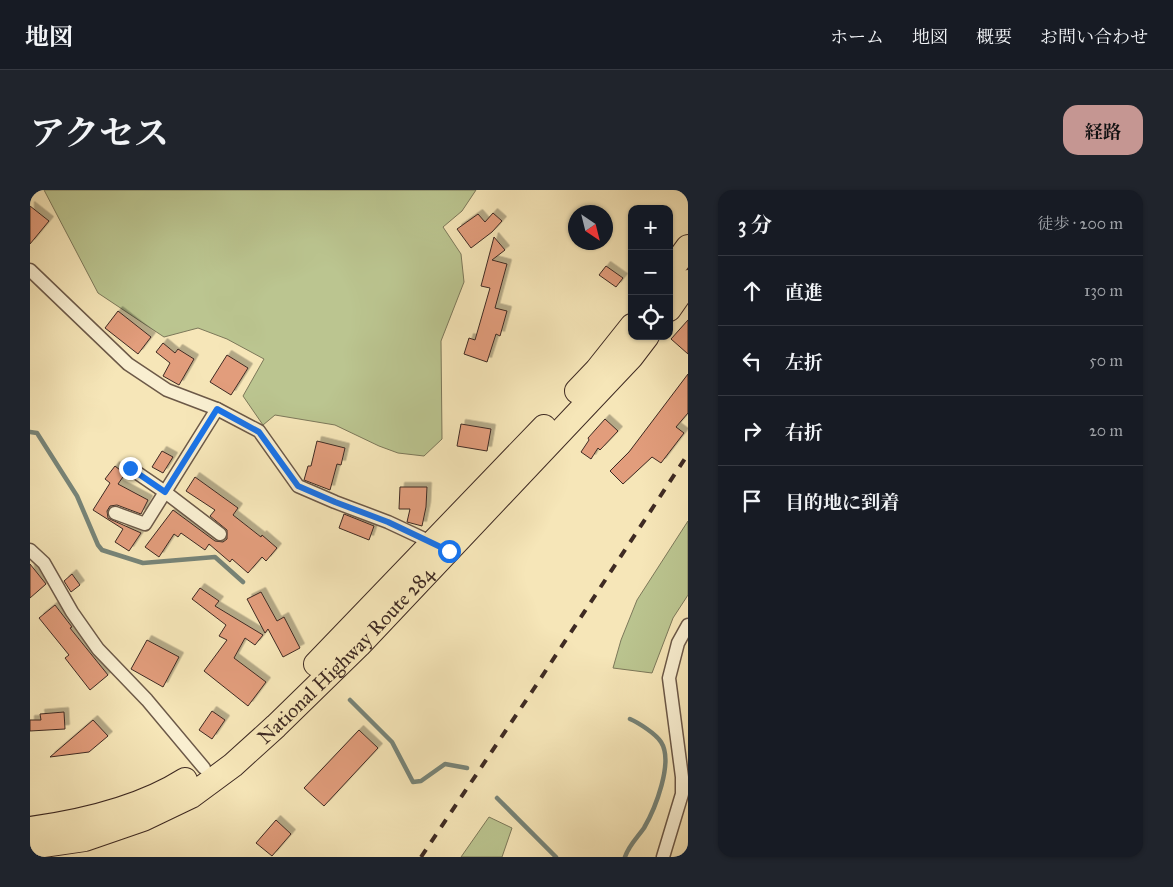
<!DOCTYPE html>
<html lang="ja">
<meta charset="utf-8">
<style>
body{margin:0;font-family:"IM FELL Great Primer","Noto Serif JP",serif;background:#20242c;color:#f1f3f6}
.controls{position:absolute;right:15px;top:15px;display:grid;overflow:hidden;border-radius:10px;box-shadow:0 1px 4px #0004}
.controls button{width:45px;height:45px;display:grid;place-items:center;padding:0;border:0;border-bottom:1px solid #363941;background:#171b24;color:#f1f3f6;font:25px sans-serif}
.compass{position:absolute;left:538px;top:15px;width:45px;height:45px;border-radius:50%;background:#171b24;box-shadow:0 1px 4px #0004;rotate:145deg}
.stop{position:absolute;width:15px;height:15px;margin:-11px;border:4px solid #1a73e8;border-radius:50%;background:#fff}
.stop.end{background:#1a73e8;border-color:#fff;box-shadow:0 1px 5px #0008}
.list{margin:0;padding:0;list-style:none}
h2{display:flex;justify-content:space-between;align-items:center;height:65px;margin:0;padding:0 20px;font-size:21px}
h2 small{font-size:16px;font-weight:400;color:#9ea1a6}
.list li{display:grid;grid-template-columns:32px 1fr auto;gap:15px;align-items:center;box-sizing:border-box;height:70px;padding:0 20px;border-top:1px solid #363941}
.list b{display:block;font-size:19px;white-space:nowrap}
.list em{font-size:16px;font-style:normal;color:#9ea1a6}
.icon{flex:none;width:28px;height:28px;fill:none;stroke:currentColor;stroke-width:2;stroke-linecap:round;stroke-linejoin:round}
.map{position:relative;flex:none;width:658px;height:667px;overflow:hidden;border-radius:15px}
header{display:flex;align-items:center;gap:30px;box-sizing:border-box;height:70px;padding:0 25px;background:#171b24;border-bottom:1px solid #363941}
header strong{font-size:24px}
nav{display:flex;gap:28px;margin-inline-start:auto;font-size:18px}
.intro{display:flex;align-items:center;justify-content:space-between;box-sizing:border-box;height:120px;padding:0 30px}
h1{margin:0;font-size:35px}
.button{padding:12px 22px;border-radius:15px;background:#c59692;color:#111;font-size:18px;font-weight:700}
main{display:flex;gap:30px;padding:0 30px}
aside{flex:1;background:#171b24;border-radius:15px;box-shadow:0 1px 4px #0004}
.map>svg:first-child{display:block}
.green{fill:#bbc590;stroke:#7c785a}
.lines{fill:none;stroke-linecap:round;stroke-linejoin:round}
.stream{stroke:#778478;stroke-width:4.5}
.building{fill:#e29d7b;stroke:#3e2a23;filter:url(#shadow)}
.street-casing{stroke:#6c5948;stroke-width:15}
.highway-casing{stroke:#3e2a23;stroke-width:26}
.street{stroke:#f9efd1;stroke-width:12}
.highway{stroke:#f6e6b8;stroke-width:24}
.rail{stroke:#3e2a23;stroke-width:4;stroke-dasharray:9 9;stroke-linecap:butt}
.route{stroke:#1a73e8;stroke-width:6}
.labels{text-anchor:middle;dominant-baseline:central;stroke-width:5;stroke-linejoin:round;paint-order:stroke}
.street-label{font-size:20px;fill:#3e2a23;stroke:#f9efd1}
</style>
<header>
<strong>地図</strong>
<nav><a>ホーム</a><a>地図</a><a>概要</a><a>お問い合わせ</a></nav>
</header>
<div class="intro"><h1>アクセス</h1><a class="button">経路</a></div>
<main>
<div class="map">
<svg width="658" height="667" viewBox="0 0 658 667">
<defs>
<filter id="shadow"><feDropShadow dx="4.5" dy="-4.5" stdDeviation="0" flood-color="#0004"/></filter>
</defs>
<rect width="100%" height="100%" fill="#f6e6b8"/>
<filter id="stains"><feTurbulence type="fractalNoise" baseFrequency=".004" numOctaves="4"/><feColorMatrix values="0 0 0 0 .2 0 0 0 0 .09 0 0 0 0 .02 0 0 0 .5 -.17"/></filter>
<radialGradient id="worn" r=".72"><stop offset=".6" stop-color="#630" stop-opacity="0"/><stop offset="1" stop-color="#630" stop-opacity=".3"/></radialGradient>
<!-- green -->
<g class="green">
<polygon points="14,0 446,0 432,21 413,37 431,64 434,92 411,151 412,249 394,266 368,263 349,256 305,235 245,225 233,235 213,206 234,169 197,149 168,138 134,147 68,103"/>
<polygon points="658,331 658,405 643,428 622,483 583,478 591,450 607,410"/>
<polygon points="459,627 482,638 472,667 431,667"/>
</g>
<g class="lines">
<!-- stream -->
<g class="stream">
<polyline points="0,242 7,243 47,306 68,355 72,360 113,373 185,367 213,392"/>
<polyline points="320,510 362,552 383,592 391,591 415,574 437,578"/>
<polyline points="467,608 526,667"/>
<path d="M595,667C599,655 607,648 614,638C625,619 644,572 631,552C626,544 609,533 600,529"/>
</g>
</g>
<!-- building -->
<g class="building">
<polygon points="0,16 19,31 0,54"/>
<polygon points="463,23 472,31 462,42 441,58 427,39 448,24 455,32"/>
<polygon points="464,47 475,60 462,70 477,74 465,118 477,121 470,146 466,144 457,172 434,164 439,148 445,150 460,98 451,96"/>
<polygon points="576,76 593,88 586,97 569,85"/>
<polygon points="88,121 121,147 108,164 75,138"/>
<polygon points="658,130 658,164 641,149"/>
<polygon points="133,153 145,163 148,159 164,169 149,195 133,186 140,173 126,162"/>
<polygon points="197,165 218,178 201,205 180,192"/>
<polygon points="658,184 658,223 646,237 654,243 631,273 622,267 593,294 580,281 599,262"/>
<polygon points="575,229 588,241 570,260 568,258 561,269 551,262 559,250 558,248"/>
<polygon points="431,234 461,239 457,261 427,256"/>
<polygon points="287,251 315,258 311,275 307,274 300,300 274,290 278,276 281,276"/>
<polygon points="132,261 143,267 133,283 122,277"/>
<polygon points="85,276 95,284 88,294 118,310 111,324 87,315 80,316 77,321 78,328 82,330 111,343 99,361 85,352 93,339 63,320 80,293 75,289"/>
<polygon points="165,287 208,318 203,325 231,347 232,345 247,358 236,371 232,367 218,383 202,369 200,372 179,354 175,360 151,343 148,347 144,344 129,367 115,357 143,320 185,351 193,352 197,349 197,340 180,326 185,320 156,301"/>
<polygon points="370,297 397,297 396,317 392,336 377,332 380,319 369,319"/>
<polygon points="314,324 344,336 339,350 309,338"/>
<polygon points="0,374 16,394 0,408"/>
<polygon points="42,384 50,395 41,402 34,391"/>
<polygon points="170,398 189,411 185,416 233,445 225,455 215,448 204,468 236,492 218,516 174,481 197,450 189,446 196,435 162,409"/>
<polygon points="231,402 247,431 254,427 270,458 253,467 238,439 235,443 217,409"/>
<polygon points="25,415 42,437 40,438 78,485 60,500 35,468 39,465 9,428"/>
<polygon points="117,450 149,467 133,497 101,479"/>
<polygon points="182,521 195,530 182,549 169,540"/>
<polygon points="34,522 35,539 0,541 0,530 11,530 10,524"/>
<polygon points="63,530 78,546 59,562 20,567"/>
<polygon points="329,540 348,558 294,616 274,598"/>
<polygon points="246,630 261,644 242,666 226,653"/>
</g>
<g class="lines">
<defs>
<g id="street">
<polyline points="0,80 98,174 137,200 187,219 229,241 268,296 305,312 358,332 405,354"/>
<polyline points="100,278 135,302 190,344"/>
<polyline points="85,323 115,334 187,219"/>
<polyline points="0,360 14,373 42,422 68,459 117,510 174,578"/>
<polyline points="633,667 652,604 652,587 639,488 648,453 658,435"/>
</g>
<g id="highway">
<polyline points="639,83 658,57"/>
<polyline points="639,119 658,92"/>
<polyline points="547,201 567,180 602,136"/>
<polyline points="286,474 514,237"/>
<path d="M0,639C50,632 111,618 155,590"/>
<path id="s1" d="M0,657L55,649L113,629L161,606L203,575L246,536L329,455L601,167L617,146"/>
</g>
</defs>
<!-- street casing -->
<use href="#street" class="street-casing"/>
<!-- highway casing -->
<use href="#highway" class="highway-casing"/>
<!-- street -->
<use href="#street" class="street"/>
<!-- highway -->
<use href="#highway" class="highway"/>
<!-- rail -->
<polyline class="rail" points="391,667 503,500 658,264"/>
</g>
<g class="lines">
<!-- route -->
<polyline class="route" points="100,278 135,302 187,219 229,242 268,296 305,312 358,332 419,361"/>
</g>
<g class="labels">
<!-- street labels -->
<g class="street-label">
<text stroke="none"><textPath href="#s1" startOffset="380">National Highway Route 284</textPath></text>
</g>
</g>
<rect width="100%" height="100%" filter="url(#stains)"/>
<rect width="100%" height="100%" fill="url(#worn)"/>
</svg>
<div class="controls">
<button>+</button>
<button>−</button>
<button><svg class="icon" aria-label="locate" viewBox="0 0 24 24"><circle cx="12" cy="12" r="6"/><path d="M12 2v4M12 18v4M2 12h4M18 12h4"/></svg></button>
</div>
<svg class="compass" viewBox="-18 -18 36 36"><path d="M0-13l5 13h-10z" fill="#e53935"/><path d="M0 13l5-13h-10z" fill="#9ea1a6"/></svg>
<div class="stop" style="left:419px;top:361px"></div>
<div class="stop end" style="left:100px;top:278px"></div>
</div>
<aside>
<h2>3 分<small>徒歩 · 200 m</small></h2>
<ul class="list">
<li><svg class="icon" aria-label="ahead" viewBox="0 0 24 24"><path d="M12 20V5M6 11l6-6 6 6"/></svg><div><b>直進</b></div><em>130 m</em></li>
<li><svg class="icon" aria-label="left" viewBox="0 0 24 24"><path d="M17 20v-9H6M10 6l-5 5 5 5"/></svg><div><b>左折</b></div><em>50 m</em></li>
<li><svg class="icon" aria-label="right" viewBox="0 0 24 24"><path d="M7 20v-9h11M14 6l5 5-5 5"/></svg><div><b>右折</b></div><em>20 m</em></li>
<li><svg class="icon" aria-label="arrive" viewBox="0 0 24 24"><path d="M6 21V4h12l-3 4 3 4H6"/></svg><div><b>目的地に到着</b></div></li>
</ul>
</aside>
</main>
